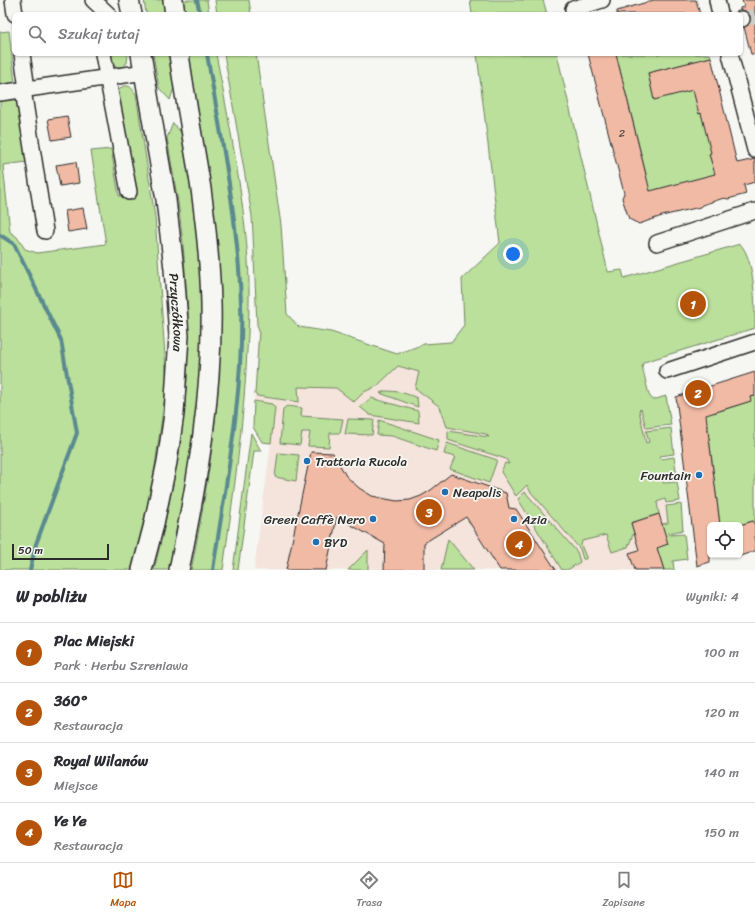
<!DOCTYPE html>
<html lang="pl">
<meta charset="utf-8">
<style>
body{margin:0;font-family:Sriracha,sans-serif;background:#f2f2f3;color:#2b2b33}
.controls{position:absolute;right:12px;bottom:12px;display:grid;overflow:hidden;border-radius:6px;box-shadow:0 1px 3px #0004}
.controls button{width:36px;height:36px;display:grid;place-items:center;padding:0;border:0;border-bottom:1px solid #e1e1e2;background:#fff;color:#2b2b33;font:20px sans-serif}
.scale{position:absolute;left:12px;bottom:10px;width:97px;box-sizing:border-box;padding-left:4px;border:2px solid #2b2b2b;border-top:0;font-size:11px;line-height:14px;white-space:nowrap;color:#2b2b2b;-webkit-text-stroke:3px #f6f6f2;paint-order:stroke}
.you{position:absolute;left:513px;top:254px;width:14px;height:14px;margin:-10px;border:3px solid #fff;border-radius:50%;background:#1a73e8;box-shadow:0 0 0 6px #1a73e833}
.badge{display:grid;place-items:center;width:26px;height:26px;border-radius:50%;background:#b45309;color:#fff;font-size:13px;font-weight:700}
.pin{position:absolute;translate:-50% -50%;border:2px solid #fff;box-shadow:0 1px 4px #0006}
.list{margin:0;padding:0;list-style:none}
h2{display:flex;justify-content:space-between;align-items:center;height:52px;margin:0;padding:0 16px;font-size:17px}
h2 small{font-size:13px;font-weight:400;color:#7c7c81}
.list li{display:grid;grid-template-columns:26px 1fr auto;gap:12px;align-items:center;box-sizing:border-box;height:60px;padding:0 16px;border-top:1px solid #e1e1e2}
.list b{display:block;font-size:15px;white-space:nowrap}
.list p{margin:0;font-size:13px;white-space:nowrap;color:#7c7c81}
.list em{font-size:13px;font-style:normal;color:#7c7c81}
.icon{flex:none;width:22px;height:22px;fill:none;stroke:currentColor;stroke-width:2;stroke-linecap:round;stroke-linejoin:round}
.map{position:relative;flex:none;width:755px;height:570px;overflow:hidden}
.search{position:absolute;background:#fff;box-shadow:0 1px 3px #0004;left:12px;right:12px;top:12px;height:44px;display:flex;align-items:center;gap:10px;box-sizing:border-box;padding:0 14px;border-radius:6px;color:#7c7c81;font-size:15px}
.sheet{height:292px;background:#fff}
nav{display:flex;justify-content:space-around;align-items:center;box-sizing:border-box;height:56px;border-top:1px solid #e1e1e2;background:#fff;font-size:11px;color:#7c7c81}
nav a{display:grid;justify-items:center;gap:2px}
nav .on{color:#b45309}
.map>svg:first-child{display:block}
.built{fill:#f4e4db}
.green{fill:#bae09b;stroke:#728663}
.lines{fill:none;stroke-linecap:round;stroke-linejoin:round}
.stream{stroke:#5a8a8f;stroke-width:4}
.building{fill:#f1baa5;stroke:#2b2b2b}
.minor-tunnel{stroke:#cdcdca;stroke-width:15;stroke-dasharray:15 8;stroke-linecap:butt}
.minor-casing{stroke:#2b2b2b;stroke-width:18}
.major-casing{stroke:#2b2b2b;stroke-width:22}
.minor{stroke:#f6f6f2;stroke-width:15}
.major{stroke:#f6f6f2;stroke-width:19}
.poi-dot{fill:#1f6fb2;stroke:#f6f6f2;stroke-width:1.5}
.labels{text-anchor:middle;dominant-baseline:central;stroke-width:3.5;stroke-linejoin:round;paint-order:stroke}
.number-label{font-size:11px;fill:#5c4f4a}
.street-label{font-size:13px;fill:#2b2b2b;stroke:#f6f6f2}
.poi-label{font-size:13px;fill:#2b2b2b;stroke:#f6f6f2;text-anchor:start}
</style>
<div class="map">
<svg width="755" height="570" viewBox="0 0 755 570">
<rect width="100%" height="100%" fill="#f6f6f2"/>
<filter id="ink" filterUnits="userSpaceOnUse"><feTurbulence type="fractalNoise" baseFrequency=".025" numOctaves="2"/><feDisplacementMap in="SourceGraphic" scale="8" xChannelSelector="R" yChannelSelector="G"/><feConvolveMatrix kernelMatrix="1 2 1 2 8 2 1 2 1" color-interpolation-filters="sRGB"/></filter>
<g filter="url(#ink)">
<!-- built -->
<polygon class="built" points="258,329 550,407 653,400 674,570 254,570 271,444 262,442 253,427"/>
<!-- green -->
<g class="green">
<polygon points="144,0 165,0 167,14 146,14"/>
<polygon points="183,0 207,0 209,14 185,14"/>
<polygon points="215,0 249,0 251,14 217,14"/>
<polygon points="470,0 543,0 547,14 472,14"/>
<polygon points="9,31 15,84 0,87 0,32"/>
<path d="M108,54H128L127,63L122,67C112,68 111,62 108,54Z"/>
<polygon points="153,54 171,54 175,85 170,100 159,88"/>
<path d="M189,54H216C229,122 243,191 248,260C250,290 249,321 247,351C244,424 233,497 223,570H191C204,506 215,441 219,375C221,329 220,282 216,236C211,175 195,115 189,54Z"/>
<path d="M224,54H256L281,225L287,314L299,327L331,332L397,354L424,344L451,342L464,325L462,279L500,243L477,54H557L608,272L622,270L624,278L740,244C755,259 755,305 755,328L644,362L642,366L649,395L653,400L666,396L671,425L646,428L641,409L639,410L646,443L649,442L646,431L671,428L674,454L660,456L661,459L674,457L677,476L663,479V483L677,482L680,501L666,503L665,499L657,502L659,514L631,523L634,532L628,547L612,552L606,535L582,541L581,545L586,557V559H583L580,549L530,491L527,485L516,496L501,472L505,463L509,464L506,459L448,440V431L489,437L486,434L447,427L440,407L415,388L419,372L398,366L377,386L364,392L354,402L336,388L298,387L299,402L257,396L255,394L259,330L257,325L253,234L252,216Z"/>
<polygon points="616,54 710,54 711,57 648,73 654,99 693,87 699,114 701,113 714,152 709,154 712,164 718,174 655,190 652,194 651,191 648,191 646,174"/>
<path d="M123,86C130,85 132,88 136,94L155,217L167,383L155,466L149,500L131,570H0V101L18,98L27,162L3,165L10,232L17,237L25,249L37,253L106,244L91,151L111,149L119,196L137,192L118,91Z"/>
<polygon points="173,123 184,136 196,204 202,286 200,396 172,570 154,570 163,533 179,454 187,380 188,313 183,243 178,202 167,138"/>
<path d="M385,391C397,391 406,393 417,398L418,407L380,393Z"/>
<polygon points="755,396 755,522 753,521 739,525 720,525 708,430 704,414 713,411 714,413 750,401 750,397"/>
<polygon points="371,398 418,411 419,423 370,415 360,407"/>
<polygon points="254,401 272,404 275,408 271,443 262,442 253,427"/>
<polygon points="287,406 302,408 301,416 343,419 340,433 330,433 329,447 308,446 310,432 302,432 300,445 280,443 283,409"/>
<polygon points="348,419 374,420 372,435 345,434"/>
<polygon points="379,420 439,440 436,451 392,436 377,435"/>
<polygon points="251,433 261,451 254,451 238,570 233,570"/>
<polygon points="447,443 497,460 489,483 450,469 455,457 444,454"/>
<polygon points="278,453 299,455 296,481 275,477"/>
<polygon points="525,492 577,552 580,562 567,570 562,570 518,499"/>
<polygon points="681,504 683,530 669,533 669,535 684,534 687,559 673,561 674,570 664,570 657,548 662,524 668,523 666,506"/>
<polygon points="448,539 474,570 441,570"/>
<polygon points="368,550 368,570 348,570"/>
</g>
<g class="lines">
<!-- stream -->
<g class="stream">
<polyline points="197,0 200,14"/>
<path d="M207,54C221,136 238,219 241,303C244,392 226,482 213,570"/>
<polyline points="0,235 14,244 61,340 77,433 36,544 30,570"/>
</g>
</g>
<!-- building -->
<g class="building">
<polygon points="654,0 696,0 700,14 617,14 617,11"/>
<polygon points="742,0 755,0 755,54 751,54 744,27 750,23 751,19 750,15 746,11 740,10 740,8 744,7"/>
<polygon points="588,54 616,54 650,191 715,174 709,154 711,153 701,113 699,114 693,90 654,100 648,73 711,57 737,163 755,159 755,182 744,185 746,194 728,199 724,198 702,205 700,207 662,216 639,224 629,219 622,198 624,193"/>
<polygon points="67,116 71,137 52,140 48,119"/>
<polygon points="76,162 79,183 60,186 56,165"/>
<polygon points="83,208 87,229 68,232 65,211"/>
<polygon points="755,372 755,396 750,397 751,401 706,415 720,525 710,525 710,562 697,566 676,397"/>
<polygon points="311,452 333,453 346,476 359,488 372,496 386,499 397,501 410,500 421,496 431,490 451,474 506,493 509,508 516,509 556,570 500,570 466,517 424,543 424,570 384,570 385,544 337,517 326,570 286,570"/>
<polygon points="659,514 668,544 657,548 664,570 635,570 629,553 639,550 631,523"/>
<polygon points="753,521 755,526 755,551 740,556 740,525"/>
</g>
<g class="lines">
<!-- minor-tunnel -->
<polyline class="minor-tunnel" points="742,19 755,16"/>
<defs>
<g id="minor">
<polyline points="13,0 15,14"/>
<polyline points="93,0 108,14"/>
<polyline points="717,0 720,14"/>
<polyline points="573,9 602,0"/>
<polyline points="741,19 742,19"/>
<polyline points="22,54 27,89"/>
<polyline points="103,54 129,192"/>
<polyline points="730,54 755,150"/>
<polyline points="23,90 45,231"/>
<polyline points="0,93 145,72"/>
<polyline points="657,243 755,211"/>
<polyline points="667,371 755,342"/>
</g>
<g id="major">
<polyline points="129,0 132,14"/>
<polyline points="173,0 175,14"/>
<path id="s1" d="M141,54L166,200L174,269L179,336L174,414L167,462L153,528L142,570"/>
<path d="M179,570C197,482 213,394 211,303C210,265 206,226 201,189C194,144 185,99 179,54"/>
</g>
</defs>
<!-- minor casing -->
<use href="#minor" class="minor-casing"/>
<!-- major casing -->
<use href="#major" class="major-casing"/>
<!-- minor -->
<use href="#minor" class="minor"/>
<!-- major -->
<use href="#major" class="major"/>
</g>
</g>
<!-- markers -->
<g class="poi-dot">
<circle cx="307" cy="461" r="4"/>
<circle cx="699" cy="475" r="4"/>
<circle cx="445" cy="492" r="4"/>
<circle cx="373" cy="519" r="4"/>
<circle cx="514" cy="519" r="4"/>
<circle cx="316" cy="542" r="4"/>
</g>
<g class="labels">
<!-- number labels -->
<g class="number-label">
<text x="622" y="133">2</text>
</g>
<!-- street labels -->
<g class="street-label">
<text stroke="none"><textPath href="#s1" startOffset="261">Przyczółkowa</textPath></text>
</g>
<!-- poi labels -->
<g class="poi-label">
<text x="315" y="461">Trattoria Rucola</text>
<text x="691" y="475" text-anchor="end">Fountain</text>
<text x="453" y="492">Neapolis</text>
<text x="365" y="519" text-anchor="end">Green Caffè Nero</text>
<text x="522" y="519">Azia</text>
<text x="324" y="542">BYD</text>
</g>
</g>
</svg>
<div class="controls">
<button><svg class="icon" aria-label="locate" viewBox="0 0 24 24"><circle cx="12" cy="12" r="6"/><path d="M12 2v4M12 18v4M2 12h4M18 12h4"/></svg></button>
</div>
<div class="scale">50 m</div>
<div class="you"></div>
<div class="pin badge" style="left:693px;top:304px">1</div>
<div class="pin badge" style="left:698px;top:393px">2</div>
<div class="pin badge" style="left:429px;top:512px">3</div>
<div class="pin badge" style="left:519px;top:544px">4</div>
<div class="search"><svg class="icon" aria-label="search" viewBox="0 0 24 24"><circle cx="10" cy="10" r="6"/><path d="M15 15l6 6"/></svg>Szukaj tutaj</div>
</div>
<section class="sheet">
<h2>W pobliżu<small>Wyniki: 4</small></h2>
<ul class="list">
<li><span class="badge">1</span><div><b>Plac Miejski</b><p>Park · Herbu Szreniawa</p></div><em>100 m</em></li>
<li><span class="badge">2</span><div><b>360°</b><p>Restauracja</p></div><em>120 m</em></li>
<li><span class="badge">3</span><div><b>Royal Wilanów</b><p>Miejsce</p></div><em>140 m</em></li>
<li><span class="badge">4</span><div><b>Ye Ye</b><p>Restauracja</p></div><em>150 m</em></li>
</ul>
</section>
<nav>
<a class="on"><svg class="icon" aria-label="map" viewBox="0 0 24 24"><path d="M3 6l6-2 6 2 6-2v14l-6 2-6-2-6 2zM9 4v14M15 6v14"/></svg>Mapa</a>
<a><svg class="icon" aria-label="directions" viewBox="0 0 24 24"><path d="M12 3l9 9-9 9-9-9zM9 14v-3h6M13 9l2 2-2 2"/></svg>Trasa</a>
<a><svg class="icon" aria-label="saved" viewBox="0 0 24 24"><path d="M7 4h10v16l-5-4-5 4z"/></svg>Zapisane</a>
</nav>
